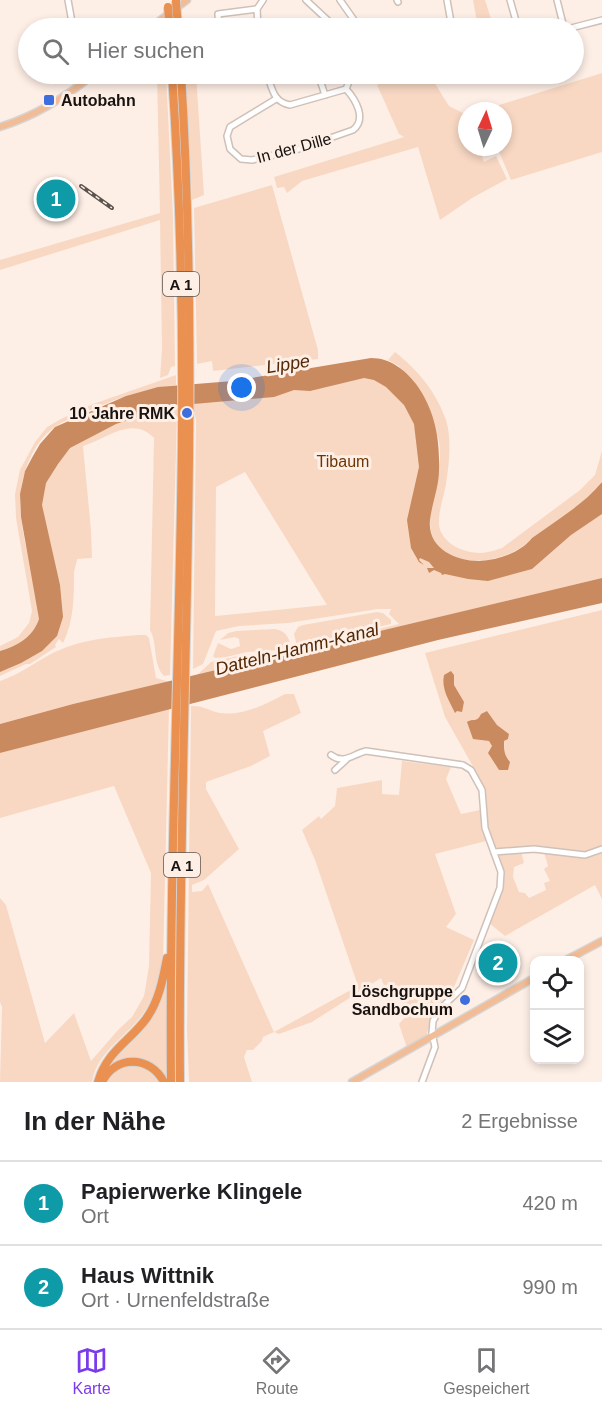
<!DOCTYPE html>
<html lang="de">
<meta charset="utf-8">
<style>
body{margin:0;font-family:Arial,sans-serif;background:#f6f6f6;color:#202124}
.controls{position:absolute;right:18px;bottom:18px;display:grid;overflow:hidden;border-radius:12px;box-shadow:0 3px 9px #0003}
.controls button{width:54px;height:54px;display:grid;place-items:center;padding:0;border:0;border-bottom:2px solid #e0e0e0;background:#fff;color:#202124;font:30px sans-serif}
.compass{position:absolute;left:458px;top:102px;width:54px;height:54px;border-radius:50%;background:#fff;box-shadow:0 3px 9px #0003;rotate:4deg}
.you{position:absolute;left:242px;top:388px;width:21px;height:21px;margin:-15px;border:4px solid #fff;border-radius:50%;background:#1a73e8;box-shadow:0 0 0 9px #1a73e833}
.badge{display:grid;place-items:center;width:39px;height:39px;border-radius:50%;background:#7c3aed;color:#fff;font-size:20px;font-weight:700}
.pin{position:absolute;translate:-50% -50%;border:3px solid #fff;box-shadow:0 2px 6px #0006}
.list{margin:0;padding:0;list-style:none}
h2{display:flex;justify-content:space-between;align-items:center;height:78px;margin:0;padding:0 24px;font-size:26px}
h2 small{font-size:20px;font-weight:400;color:#757577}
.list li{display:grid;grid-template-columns:39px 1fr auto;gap:18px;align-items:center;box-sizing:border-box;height:84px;padding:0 24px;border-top:2px solid #e0e0e0}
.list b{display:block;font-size:22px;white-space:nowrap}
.list p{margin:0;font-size:20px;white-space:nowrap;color:#757577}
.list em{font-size:20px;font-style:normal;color:#757577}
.icon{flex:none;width:33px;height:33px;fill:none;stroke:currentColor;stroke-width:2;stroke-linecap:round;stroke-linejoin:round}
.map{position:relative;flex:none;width:602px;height:1082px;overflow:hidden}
.search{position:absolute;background:#fff;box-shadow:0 3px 9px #0003;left:18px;right:18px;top:18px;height:66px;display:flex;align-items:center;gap:15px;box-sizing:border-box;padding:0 21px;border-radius:33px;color:#757577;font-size:22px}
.sheet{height:246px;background:#fff}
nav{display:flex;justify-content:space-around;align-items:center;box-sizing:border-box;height:84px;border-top:2px solid #e0e0e0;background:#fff;font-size:16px;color:#757577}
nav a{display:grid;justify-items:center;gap:3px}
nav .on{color:#7c3aed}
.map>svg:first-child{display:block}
.green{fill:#f8d8c3;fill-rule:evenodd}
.water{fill:#c98a5f}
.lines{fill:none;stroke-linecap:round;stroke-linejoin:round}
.minor-casing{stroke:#cfc1b8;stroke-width:8}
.major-casing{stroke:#d5d5d4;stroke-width:9}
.highway-casing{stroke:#d5d5d4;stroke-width:10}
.minor{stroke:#fff;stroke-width:5}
.major{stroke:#f2bc96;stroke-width:6}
.highway{stroke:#ea9050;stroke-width:8}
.rail-casing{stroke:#5c544f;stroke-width:4}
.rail{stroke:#feefe6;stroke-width:1.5;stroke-dasharray:4.5;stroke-linecap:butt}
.highway-bridge-casing{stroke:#d5d5d4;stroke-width:10;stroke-linecap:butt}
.highway-bridge{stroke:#ea9050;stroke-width:8}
.poi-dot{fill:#3e6dde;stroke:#feefe6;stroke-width:2}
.labels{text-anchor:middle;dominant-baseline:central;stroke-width:6;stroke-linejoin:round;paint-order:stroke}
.shield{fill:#feefe6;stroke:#5d5550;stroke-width:1.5}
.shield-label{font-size:15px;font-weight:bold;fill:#181310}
.poi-label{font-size:16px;font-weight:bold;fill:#181310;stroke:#feefe6;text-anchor:end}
.street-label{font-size:16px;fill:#181310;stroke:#feefe6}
.park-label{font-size:16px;fill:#703500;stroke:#feefe6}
.water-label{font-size:18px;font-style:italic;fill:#512704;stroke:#feefe6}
</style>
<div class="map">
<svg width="602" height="1082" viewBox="0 0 602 1082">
<rect width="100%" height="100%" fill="#feefe6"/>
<!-- green -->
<g class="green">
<polygon points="473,0 485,0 494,28 478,28"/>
<polygon points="602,73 602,152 511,180 497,147 503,147 503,111 498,111 499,105"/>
<polygon points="157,74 166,74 173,216 175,366 171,367 168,375 160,378 162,349 160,220 0,270 0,260 160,213"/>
<polygon points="186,74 196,74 204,195 192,200"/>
<polygon points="404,74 429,74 449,106 467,115 467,147 479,147 484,162 496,156 507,179 472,198 440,220 418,147 302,181 287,193 284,187 277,188 274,177 404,137 399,134 377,85"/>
<polygon points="272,185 318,350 318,359 213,371 212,361 197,364 194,208"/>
<path d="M395,352C417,369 437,393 446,420C452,439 449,465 446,484C444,497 438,511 439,525C440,535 449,544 458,548C475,555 486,554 502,548L580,490L595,475L602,451C602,460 602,472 602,480C598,496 547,527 532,538C512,562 452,573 434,540C420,513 449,468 437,435C435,428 430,421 426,415C417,399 408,383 399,366L388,360Z"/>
<path d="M369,369L420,411L421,515L430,551L491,570L602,499V578L248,663L246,659L221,665V669L197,675L211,662L238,656L278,654L399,624L389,614L391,609H378L288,623L239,626L216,631L203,664L193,669L196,420L194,411L177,413L170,675L164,676C152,664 158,644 150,630L154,438C132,415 107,439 83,446L91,530L92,558L77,559C77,564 74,568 74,573C74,597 74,621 63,643L59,639L55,645L56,647L30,664H26L0,676V661L40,638L36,475L106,415ZM245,472L327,605H326L215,616L216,487Z"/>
<path d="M176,375V385C142,389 112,400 81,414C73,418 64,421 56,426C29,444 17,485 21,516C24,550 38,585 39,619C33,637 17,646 0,651V646L18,637L29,623L32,611L16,518L15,494L20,470L35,442L47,427L61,419L93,404Z"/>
<path d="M602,610V847L585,853L531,847L497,849L490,837L485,819L484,786L445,717L425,653ZM487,711L497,725L509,734L508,739L504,741L505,756L499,770L490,756L492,746L489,741L481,739L469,721H475Z"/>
<polygon points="377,612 383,613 391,620 391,624 297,646 294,634 298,627 303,625"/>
<path d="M275,629C286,631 289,637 291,648C276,651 262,651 248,652C237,654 226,658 215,658L213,656L218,643L231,649L240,646L239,639L235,637L220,640L228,633L236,631Z"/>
<path d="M139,635H146L149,638L156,678L170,682L73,704L0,724V681C21,674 38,660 57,651C83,639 111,637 139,635Z"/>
<path d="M285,694H294L301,713L263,731L270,756L251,766L206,782V789L239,849L204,880L192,885V892L202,891L208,884L274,1032L358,986L315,860L302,830L319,816L321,819L335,806L337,788L382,780V794L399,795L402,761L451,767L446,779L461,814L480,810L486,841L435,854L456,914L446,927L474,940L454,987L436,1007L426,1036L407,1048L399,1024L407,1015L398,993L385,988L381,978L312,1022L279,1034L274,1032L263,1037L262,1041L253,1050H247L244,1057L252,1082H189L187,1030L191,706C202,705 210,711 220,713C242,716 267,704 285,694Z"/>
<path d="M169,708L163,963C158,981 154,1000 142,1015C125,1038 97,1052 92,1082H0L2,1007L0,1002V898L6,905L45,1043L74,1013L91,1061L118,1030L132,1017L144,996L149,966L151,873L114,786L0,818V753Z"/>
<polygon points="521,851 524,863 514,867 513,877 519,892 525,893 529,898 546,890 544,883 550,881 544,869 548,866 544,852 579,856 602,851 602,899 595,885 505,936 489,923 504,878 499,853"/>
<polygon points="167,972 167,1082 136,1059 100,1079 105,1066 138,1032"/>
<path d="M127,1065C143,1065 151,1070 160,1082H106L116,1070Z"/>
</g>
<!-- water -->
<g class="water">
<path d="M371,358C390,358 404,369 416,384C435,410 440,439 439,470C439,487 432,503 430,520C427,548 455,561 479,561C498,560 520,553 532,538C557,520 583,505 602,482V514L571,535L532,569L488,581L468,579L445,574L442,575L441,573L434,570L429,573L427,568H434L429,562L420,558L419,560L424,565L419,562L411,548L407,520L419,467L414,424L404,405L386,387L374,380L364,378L310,391L294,390L274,397L171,406L116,424L70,448L58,464L46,483L42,505L60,585L63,617L57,636L42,651L21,663L0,672V651C17,646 33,637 39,619L21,517L20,494L25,471L33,456L40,444L55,427L126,396L158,387L233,381Z"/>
<polygon points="602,578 602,603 438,640 0,753 0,724 73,704"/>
<path d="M451,671L454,675V685L464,702L462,712L457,711L455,713C449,700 441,689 444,675Z"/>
<path d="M487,711L497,725L509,734L508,739L504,741C504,750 504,755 510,762L508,770H499L488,753L492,746L489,741L473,739L467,722C473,718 477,723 481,714Z"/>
</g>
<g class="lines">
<defs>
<g id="minor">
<polyline points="68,0 73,28"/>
<polyline points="306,0 336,28"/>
<polyline points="340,0 354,20"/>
<polyline points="397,0 398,2"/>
<polyline points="447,0 452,28"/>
<polyline points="510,0 518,28"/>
<polyline points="557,0 564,28"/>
<polyline points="219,28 218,14 257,9"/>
<polyline points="258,28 257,9 263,0"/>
<polyline points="571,28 602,20"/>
<path d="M267,74C272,88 273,102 290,105L346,89L352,74"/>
<polyline points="318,74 325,95"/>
<path d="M276,99L230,127L227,136L230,149L241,159L252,160L296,150L353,130C367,119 356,100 346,89"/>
<path d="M331,755C344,765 353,754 366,751L463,765L471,770L482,790L485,828L501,872L500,888L462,988L440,1009L433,1021L432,1033L435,1047L422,1082"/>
<polyline points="335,770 346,760"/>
<polyline points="494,852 534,849 585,855 602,849"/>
</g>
<g id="major">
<polyline points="150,28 187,0"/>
<path d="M0,127C35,116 66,97 94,74"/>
<polyline points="566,960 602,941"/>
<polyline points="352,1082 534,978"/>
</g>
<g id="highway">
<polyline points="177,15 178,28"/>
<path d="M98,1082C107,1051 128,1043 146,1019C159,1001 163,979 167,958"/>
<path d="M102,1082C115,1055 150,1055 164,1082"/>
<path d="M171,1082C169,866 180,650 182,433C183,313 180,193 172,74"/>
<path d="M180,1082C177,746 202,410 181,74"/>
</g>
</defs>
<!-- minor casing -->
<use href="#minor" class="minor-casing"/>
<!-- major casing -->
<use href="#major" class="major-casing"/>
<!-- highway casing -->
<use href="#highway" class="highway-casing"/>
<!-- minor -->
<use href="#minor" class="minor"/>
<!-- major -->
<use href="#major" class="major"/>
<!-- highway -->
<use href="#highway" class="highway"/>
<defs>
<polyline id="rail" points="81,186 112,208"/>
</defs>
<!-- rail casing -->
<use href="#rail" class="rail-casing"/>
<!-- rail -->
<use href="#rail" class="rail"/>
<defs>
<g id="highway-bridge">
<polyline points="176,1 177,15"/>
<polyline points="168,7 169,21"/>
</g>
</defs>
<!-- highway-bridge casing -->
<use href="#highway-bridge" class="highway-bridge-casing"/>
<!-- highway-bridge -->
<use href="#highway-bridge" class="highway-bridge"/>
</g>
<!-- markers -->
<g class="poi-dot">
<rect x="43" y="94" width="12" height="12" rx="3"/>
<circle cx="187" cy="413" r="6"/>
<circle cx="465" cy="1000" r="6"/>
</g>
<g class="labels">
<!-- shield labels -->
<g class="shield">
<rect x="163" y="272" width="36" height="24" rx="4.5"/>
<rect x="164" y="853" width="36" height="24" rx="4.5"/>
</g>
<g class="shield-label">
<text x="181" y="284">A 1</text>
<text x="182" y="865">A 1</text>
</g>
<!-- poi labels -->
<g class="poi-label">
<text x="61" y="100" text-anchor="start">Autobahn</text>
<text x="175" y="413">10 Jahre RMK</text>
<text x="453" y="991">Löschgruppe<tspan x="453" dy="18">Sandbochum</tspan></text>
</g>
<!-- street labels -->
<g class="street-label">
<text transform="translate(294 148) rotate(-15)">In der Dille</text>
</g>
<!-- park labels -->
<g class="park-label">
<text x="343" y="461">Tibaum</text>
</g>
<!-- water labels -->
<g class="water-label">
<text transform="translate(288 364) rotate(-9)">Lippe</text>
<text transform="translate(297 649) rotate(-14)">Datteln-Hamm-Kanal</text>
</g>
</g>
</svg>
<div class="controls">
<button><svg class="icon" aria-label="locate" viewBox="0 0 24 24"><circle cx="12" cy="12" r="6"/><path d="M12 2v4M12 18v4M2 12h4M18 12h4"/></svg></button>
<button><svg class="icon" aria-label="layers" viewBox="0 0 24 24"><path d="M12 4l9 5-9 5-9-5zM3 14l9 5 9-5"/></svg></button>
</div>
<svg class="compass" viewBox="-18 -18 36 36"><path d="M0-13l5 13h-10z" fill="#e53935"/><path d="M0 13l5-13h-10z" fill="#757577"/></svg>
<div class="you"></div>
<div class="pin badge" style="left:56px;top:199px;background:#0f9aa8">1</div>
<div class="pin badge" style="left:498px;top:963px;background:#0f9aa8">2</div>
<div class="search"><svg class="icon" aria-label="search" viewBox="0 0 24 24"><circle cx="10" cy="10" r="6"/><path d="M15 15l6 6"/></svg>Hier suchen</div>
</div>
<section class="sheet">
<h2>In der Nähe<small>2 Ergebnisse</small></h2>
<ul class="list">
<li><span class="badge" style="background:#0f9aa8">1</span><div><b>Papierwerke Klingele</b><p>Ort</p></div><em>420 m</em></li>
<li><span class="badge" style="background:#0f9aa8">2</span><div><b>Haus Wittnik</b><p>Ort · Urnenfeldstraße</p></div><em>990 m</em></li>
</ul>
</section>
<nav>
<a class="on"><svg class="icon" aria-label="map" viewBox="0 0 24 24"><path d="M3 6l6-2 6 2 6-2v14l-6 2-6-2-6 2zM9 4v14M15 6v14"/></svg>Karte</a>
<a><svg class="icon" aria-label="directions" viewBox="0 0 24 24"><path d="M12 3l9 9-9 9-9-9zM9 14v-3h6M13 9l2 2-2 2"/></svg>Route</a>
<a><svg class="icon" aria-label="saved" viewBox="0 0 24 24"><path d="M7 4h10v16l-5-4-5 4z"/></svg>Gespeichert</a>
</nav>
